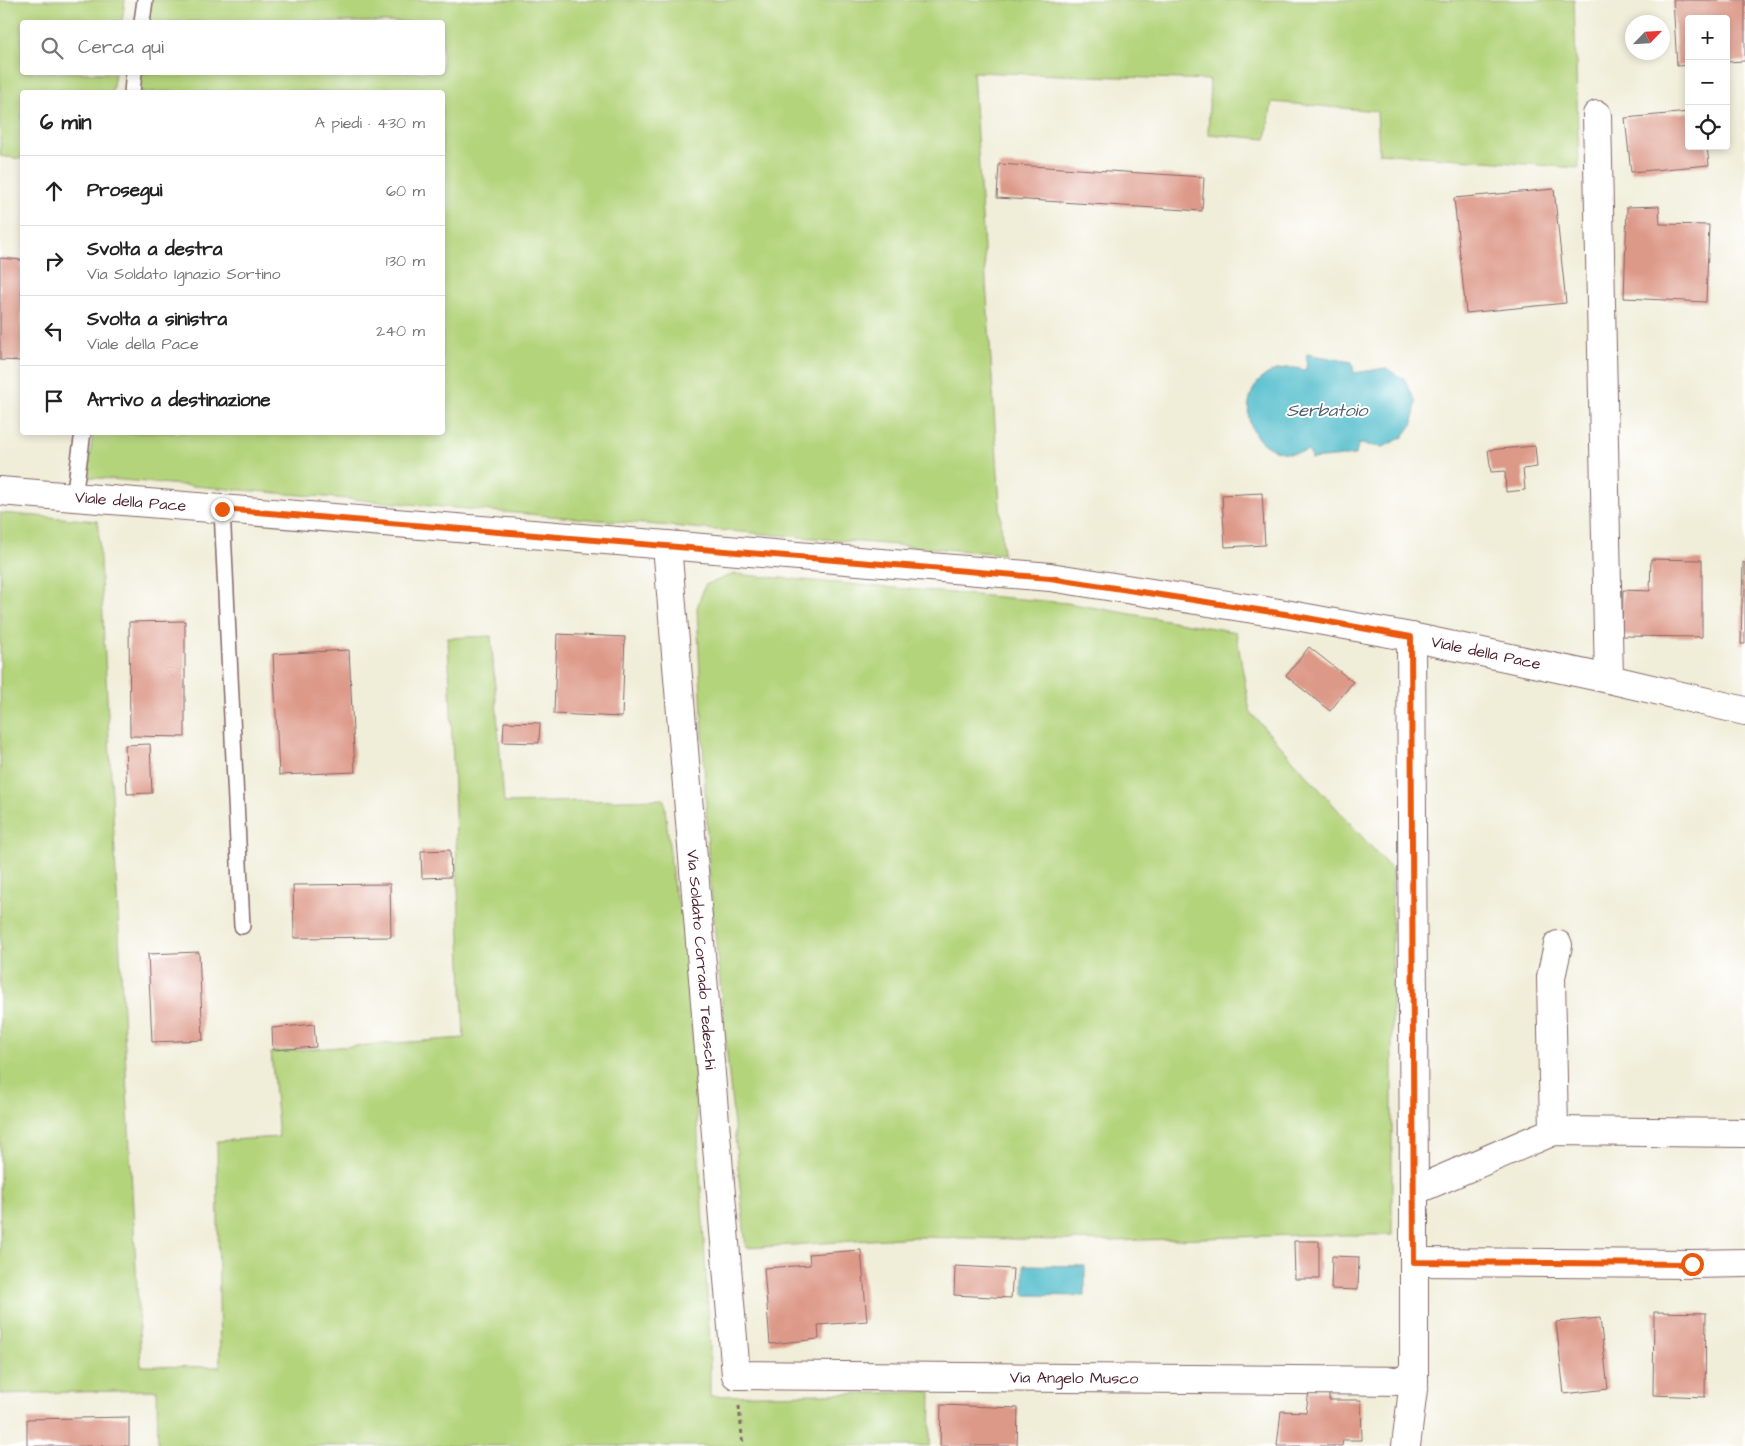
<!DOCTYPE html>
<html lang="it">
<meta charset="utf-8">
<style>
body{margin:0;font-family:"Architects Daughter",sans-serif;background:#f2f2f2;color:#222}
.controls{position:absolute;right:15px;top:15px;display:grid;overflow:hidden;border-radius:5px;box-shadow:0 2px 8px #0003}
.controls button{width:45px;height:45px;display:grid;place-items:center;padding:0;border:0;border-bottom:1px solid #e0e0e0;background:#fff;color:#222;font:25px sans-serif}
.compass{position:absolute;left:1625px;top:15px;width:45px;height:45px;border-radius:50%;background:#fff;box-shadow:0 2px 8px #0003;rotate:65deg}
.stop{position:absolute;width:15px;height:15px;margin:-11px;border:4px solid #ea580c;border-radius:50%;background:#fff}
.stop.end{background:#ea580c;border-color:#fff;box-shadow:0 1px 5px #0008}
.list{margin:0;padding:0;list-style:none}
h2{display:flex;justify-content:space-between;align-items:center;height:65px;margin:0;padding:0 20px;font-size:21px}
h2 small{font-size:16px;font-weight:400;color:#767676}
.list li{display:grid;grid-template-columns:32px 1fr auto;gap:15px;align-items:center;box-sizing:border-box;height:70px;padding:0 20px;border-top:1px solid #e0e0e0}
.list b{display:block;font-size:19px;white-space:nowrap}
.list p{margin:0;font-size:16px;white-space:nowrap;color:#767676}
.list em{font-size:16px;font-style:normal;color:#767676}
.icon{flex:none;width:28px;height:28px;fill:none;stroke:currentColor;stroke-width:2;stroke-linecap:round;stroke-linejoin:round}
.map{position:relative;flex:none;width:1745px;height:1446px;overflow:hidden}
.search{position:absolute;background:#fff;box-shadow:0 2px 8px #0003;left:20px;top:20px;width:425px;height:55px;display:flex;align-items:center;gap:12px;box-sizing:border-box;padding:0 18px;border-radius:5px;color:#767676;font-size:19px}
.panel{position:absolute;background:#fff;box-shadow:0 2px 8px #0003;left:20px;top:90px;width:425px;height:345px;border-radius:5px}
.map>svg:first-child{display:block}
.green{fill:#b4d47b;stroke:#7f7a53}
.water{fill:#52becc;stroke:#4e6e7c}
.building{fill:#d98}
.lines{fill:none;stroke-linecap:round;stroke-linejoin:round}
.lane-casing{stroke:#846768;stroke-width:18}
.street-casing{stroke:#846768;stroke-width:30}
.secondary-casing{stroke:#846768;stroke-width:30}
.path{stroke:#846768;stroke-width:3;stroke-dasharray:4 4;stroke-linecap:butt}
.lane{stroke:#fff;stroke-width:15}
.street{stroke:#fff;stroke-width:28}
.secondary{stroke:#fff;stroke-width:28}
.route{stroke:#ea580c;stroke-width:6}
.labels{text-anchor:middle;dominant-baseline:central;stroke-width:4;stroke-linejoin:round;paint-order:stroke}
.street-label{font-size:16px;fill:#4a1f2b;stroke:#fff}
.water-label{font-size:18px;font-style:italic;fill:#4d5f6b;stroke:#fff}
</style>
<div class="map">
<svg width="1745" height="1446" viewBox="0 0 1745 1446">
<rect width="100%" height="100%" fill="#fff"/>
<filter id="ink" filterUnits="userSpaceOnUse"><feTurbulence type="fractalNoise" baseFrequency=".02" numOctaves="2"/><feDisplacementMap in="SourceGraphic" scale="10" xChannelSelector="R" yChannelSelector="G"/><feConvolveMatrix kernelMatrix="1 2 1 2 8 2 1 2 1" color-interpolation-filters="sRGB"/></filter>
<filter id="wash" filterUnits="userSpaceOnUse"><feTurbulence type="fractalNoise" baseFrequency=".0096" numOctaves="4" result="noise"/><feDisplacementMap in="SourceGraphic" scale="20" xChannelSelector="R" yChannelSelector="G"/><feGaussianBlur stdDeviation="1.12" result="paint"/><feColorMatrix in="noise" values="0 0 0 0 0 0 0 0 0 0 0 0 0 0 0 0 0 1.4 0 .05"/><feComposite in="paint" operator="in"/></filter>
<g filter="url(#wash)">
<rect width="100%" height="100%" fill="#f0edd8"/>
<!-- green -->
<g class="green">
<polygon points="0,0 125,0 122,22 22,22 22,72 115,73 112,92 22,92 22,159 0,156"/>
<polygon points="150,0 1574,0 1579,168 1379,153 1377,111 1272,102 1266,139 1208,134 1210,80 973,72 1003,554 87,477 93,433 442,432 442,92 136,92 139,73 442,72 442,22 147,22"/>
<polygon points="0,513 98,521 141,1366 220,1367 217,1141 279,1137 271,1052 464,1038 448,638 491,636 504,803 664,799 674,890 686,926 710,1346 710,1396 931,1392 930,1446 158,1446 157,1390 0,1394"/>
<polygon points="734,574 1067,603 1236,632 1250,712 1392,870 1392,1235 1298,1235 1111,1241 916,1237 746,1248 709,871 697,608 705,585"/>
</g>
<!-- water -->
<g class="water">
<path d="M1307,354L1352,362L1354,373L1386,368L1405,380L1416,402L1413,423L1403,437L1383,447L1358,444L1356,455L1311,459L1309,451C1235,468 1230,372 1287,368C1293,367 1300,369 1306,370Z"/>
<polygon points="1024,1265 1085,1266 1085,1296 1024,1295"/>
</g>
<g id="blocks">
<!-- building -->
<g class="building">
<polygon points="1673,0 1745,0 1745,61 1726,62 1726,19 1689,19 1689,65 1677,66"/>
<polygon points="1689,112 1689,146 1707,146 1709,165 1631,172 1625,118"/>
<polygon points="999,164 1204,177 1202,211 997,198"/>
<polygon points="1554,189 1566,303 1466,313 1454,198"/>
<polygon points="1659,206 1660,224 1709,225 1706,302 1624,298 1627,207"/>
<polygon points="0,258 22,260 22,361 0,360"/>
<polygon points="1535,446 1537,467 1523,469 1525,490 1506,492 1505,471 1491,472 1488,450"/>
<polygon points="1262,493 1265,545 1225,547 1222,495"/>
<polygon points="1651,559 1702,560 1702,637 1622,636 1623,590 1650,591"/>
<polygon points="1743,562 1745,563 1745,644 1741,644"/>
<polygon points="185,621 185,737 130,736 129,622"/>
<polygon points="557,634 625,637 622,717 554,714"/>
<polygon points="1309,647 1353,682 1330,711 1286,676"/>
<polygon points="349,650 355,772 279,775 273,654"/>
<polygon points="504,722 540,723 539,743 503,742"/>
<polygon points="150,744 152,793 127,794 125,745"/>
<polygon points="450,850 451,877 422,878 421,851"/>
<polygon points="390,884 391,937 294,938 293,885"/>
<polygon points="199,952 203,1040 152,1042 148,954"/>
<polygon points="314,1024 316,1047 273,1050 272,1028"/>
<polygon points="1294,1241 1319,1241 1319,1279 1295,1279"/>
<polygon points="861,1250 867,1321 818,1325 819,1339 770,1344 764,1268 810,1265 809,1254"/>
<polygon points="1332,1256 1359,1257 1358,1290 1331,1289"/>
<polygon points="955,1266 1013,1269 1011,1298 954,1295"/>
<polygon points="1654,1312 1706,1313 1705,1397 1653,1395"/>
<polygon points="1600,1318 1608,1389 1564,1394 1556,1322"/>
<polygon points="1309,1391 1329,1391 1329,1400 1361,1400 1362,1440 1343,1440 1342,1446 1277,1446 1281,1411 1306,1412"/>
<polygon points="941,1405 1018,1408 1017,1446 940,1446"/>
<polygon points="129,1417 129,1446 27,1446 27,1419"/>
</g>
</g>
</g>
<g filter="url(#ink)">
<use href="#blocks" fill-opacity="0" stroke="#846768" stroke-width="1"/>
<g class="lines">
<defs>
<g id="lane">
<polyline points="142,22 145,0"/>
<polyline points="132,92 134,72"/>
<polyline points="74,497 83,432"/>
<polyline points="222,509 242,926"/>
</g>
<g id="street">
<polyline points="1597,115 1609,679"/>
<path id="s1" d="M667,545L736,1375L1414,1381"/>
<polyline points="1554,1131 1551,977 1558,945"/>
<polyline points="1414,1191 1554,1131 1745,1133"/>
<polyline points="1414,1262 1692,1264 1745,1263"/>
<polyline points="1406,1446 1414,1381 1414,1191 1411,637"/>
</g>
<g id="secondary">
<path id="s2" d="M0,491L667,545L1050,577L1285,614L1411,637L1609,679L1745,711"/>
</g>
</defs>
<!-- lane casing -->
<use href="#lane" class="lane-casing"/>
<!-- street casing -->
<use href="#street" class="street-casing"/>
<!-- secondary casing -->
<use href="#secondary" class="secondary-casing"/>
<!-- path -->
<polyline class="path" points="739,1406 743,1446"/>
<!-- lane -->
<use href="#lane" class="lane"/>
<!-- street -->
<use href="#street" class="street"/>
<!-- secondary -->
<use href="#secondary" class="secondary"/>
</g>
</g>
<g class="lines" filter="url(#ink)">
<!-- route -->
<polyline class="route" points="222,509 1050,578 1285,614 1411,637 1414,1262 1692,1264"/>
</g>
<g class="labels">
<!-- street labels -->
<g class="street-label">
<text stroke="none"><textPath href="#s2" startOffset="131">Viale della Pace</textPath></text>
<text stroke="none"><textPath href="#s2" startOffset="1496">Viale della Pace</textPath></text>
<text stroke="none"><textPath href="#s1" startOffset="416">Via Soldato Corrado Tedeschi</textPath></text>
<text stroke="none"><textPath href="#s1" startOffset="1171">Via Angelo Musco</textPath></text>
</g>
<!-- water labels -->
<g class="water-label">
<text x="1327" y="410">Serbatoio</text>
</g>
</g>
</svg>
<div class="controls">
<button>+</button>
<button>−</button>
<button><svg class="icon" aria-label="locate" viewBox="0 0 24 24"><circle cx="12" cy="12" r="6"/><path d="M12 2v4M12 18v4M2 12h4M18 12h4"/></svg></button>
</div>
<svg class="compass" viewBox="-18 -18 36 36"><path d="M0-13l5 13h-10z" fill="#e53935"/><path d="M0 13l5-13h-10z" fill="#767676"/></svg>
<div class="stop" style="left:1692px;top:1264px"></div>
<div class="stop end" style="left:222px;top:509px"></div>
<div class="search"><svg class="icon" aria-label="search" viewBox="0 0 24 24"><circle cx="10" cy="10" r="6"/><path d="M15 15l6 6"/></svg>Cerca qui</div>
<section class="panel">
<h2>6 min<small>A piedi · 430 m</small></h2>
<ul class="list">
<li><svg class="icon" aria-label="ahead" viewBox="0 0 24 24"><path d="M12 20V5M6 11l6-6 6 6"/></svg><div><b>Prosegui</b></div><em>60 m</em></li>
<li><svg class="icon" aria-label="right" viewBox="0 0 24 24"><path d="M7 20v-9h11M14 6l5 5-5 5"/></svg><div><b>Svolta a destra</b><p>Via Soldato Ignazio Sortino</p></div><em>130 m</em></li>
<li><svg class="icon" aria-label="left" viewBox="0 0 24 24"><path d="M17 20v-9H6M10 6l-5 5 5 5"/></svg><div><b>Svolta a sinistra</b><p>Viale della Pace</p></div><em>240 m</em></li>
<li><svg class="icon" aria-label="arrive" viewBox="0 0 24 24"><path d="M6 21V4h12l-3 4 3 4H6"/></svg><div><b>Arrivo a destinazione</b></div></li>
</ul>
</section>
</div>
